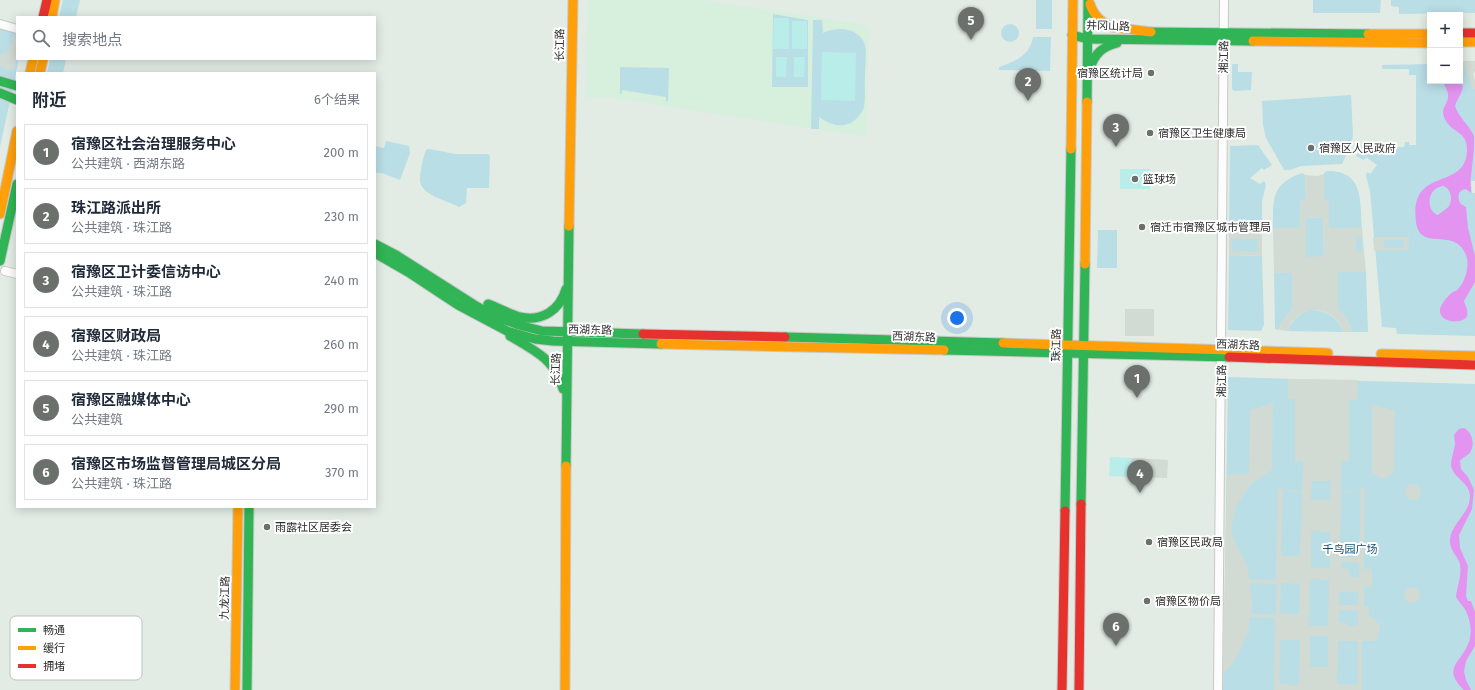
<!DOCTYPE html>
<html lang="zh">
<meta charset="utf-8">
<style>
body{margin:0;font-family:"Fira Sans","Noto Sans SC",sans-serif;background:#f6f6f7;color:#1f2937}
.controls{position:absolute;right:12px;top:12px;display:grid;overflow:hidden;border-radius:0px;box-shadow:0 2px 10px #0003}
.controls button{width:36px;height:36px;display:grid;place-items:center;padding:0;border:0;border-bottom:1px solid #e0e1e3;background:#fff;color:#1f2937;font:20px sans-serif}
.you{position:absolute;left:957px;top:318px;width:14px;height:14px;margin:-10px;border:3px solid #fff;border-radius:50%;background:#1a73e8;box-shadow:0 0 0 6px #1a73e833}
.badge{display:grid;place-items:center;width:26px;height:26px;border-radius:50%;background:#6c706d;color:#fff;font-size:13px;font-weight:700}
.pin{position:absolute;translate:-50% -33px;filter:drop-shadow(0 1px 2px #0008)}
.pin::after{content:'';position:absolute;top:21px;width:14px;height:12px;background:inherit;clip-path:polygon(0 0,100% 0,50% 100%)}
.list{margin:0;padding:0;list-style:none}
h2{display:flex;justify-content:space-between;align-items:center;height:52px;margin:0;padding:0 16px;font-size:17px}
h2 small{font-size:13px;font-weight:400;color:#747a83}
.list li{display:grid;grid-template-columns:26px 1fr auto;gap:12px;align-items:center;box-sizing:border-box;height:56px;margin:0 8px 8px;padding:0 8px;border:1px solid #e0e1e3;border-radius:0px}
.list b{display:block;font-size:15px;white-space:nowrap}
.list p{margin:0;font-size:13px;white-space:nowrap;color:#747a83}
.list em{font-size:13px;font-style:normal;color:#747a83}
.icon{flex:none;width:22px;height:22px;fill:none;stroke:currentColor;stroke-width:2;stroke-linecap:round;stroke-linejoin:round}
.map{position:relative;flex:none;width:1475px;height:690px;overflow:hidden}
.search{position:absolute;background:#fff;box-shadow:0 2px 10px #0003;left:16px;top:16px;width:360px;height:44px;display:flex;align-items:center;gap:10px;box-sizing:border-box;padding:0 14px;border-radius:0px;color:#747a83;font-size:15px}
.panel{position:absolute;background:#fff;box-shadow:0 2px 10px #0003;left:16px;top:72px;width:360px;height:436px;border-radius:0px}
.map>svg:first-child{display:block}
.education{fill:#d7efdd}
.green{fill:#badee6}
.pitch{fill:#b8edea}
.plaza{fill:#d2dad4;fill-rule:evenodd}
.water{fill:#e394f0;fill-rule:evenodd}
.lines{fill:none;stroke-linecap:round;stroke-linejoin:round}
.street-casing{stroke:#c7c9c7;stroke-width:10}
.fast-casing{stroke:#c7c9c7;stroke-width:11}
.slow-casing{stroke:#c7c9c7;stroke-width:11}
.jam-casing{stroke:#c7c9c7;stroke-width:11}
.street{stroke:#fbfcfb;stroke-width:8}
.fast{stroke:#30b455;stroke-width:9}
.slow{stroke:#ff9f0a;stroke-width:9}
.jam{stroke:#e5322d;stroke-width:9}
.poi-dot{fill:#6c706d;stroke:#fff;stroke-width:1.5}
.labels{text-anchor:middle;dominant-baseline:central;stroke-width:4;stroke-linejoin:round;paint-order:stroke}
.street-label{font-size:11px;fill:#2d2d2d;stroke:#fff}
.poi-label{font-size:11px;fill:#2d2d2d;stroke:#fff;text-anchor:start}
.park-label{font-size:11px;fill:#174d70;stroke:#fff}
.key{fill:#fff;stroke:#c0c0c0;stroke-width:1}
.key-label{font-size:11px;fill:#2d2d2d}
</style>
<div class="map">
<svg width="1475" height="690" viewBox="0 0 1475 690">
<rect width="100%" height="100%" fill="#e2ece4"/>
<!-- education -->
<polygon class="education" points="588,0 700,0 850,22 869,27 866,137 606,97 586,97"/>
<!-- green -->
<g class="green">
<polygon points="63,0 80,0 76,17 59,17"/>
<rect x="1036" y="0" width="16" height="29"/>
<polygon points="1313,0 1381,0 1380,13 1313,13"/>
<polygon points="1391,0 1475,0 1475,13 1399,14 1399,7 1391,6"/>
<polygon points="773,14 808,20 808,87 772,87"/>
<path d="M813,20H822L823,33C837,26 859,27 865,45C867,52 865,68 865,76C864,85 866,97 864,107C863,111 860,114 858,117C847,130 831,126 819,117V129H811Z"/>
<circle cx="1010" cy="33" r="9"/>
<polygon points="0,28 17,33 17,59 19,59 0,147"/>
<path d="M1033,37H1051L1050,71L999,70V67C1015,62 1030,55 1033,37Z"/>
<polygon points="50,59 66,59 63,73 47,73"/>
<polygon points="1233,64 1238,64 1238,72 1252,72 1251,90 1234,91 1232,89 1232,65"/>
<path d="M1430,64V81H1460V64H1462C1468,71 1471,80 1473,89L1475,88V181H1471L1472,193H1475V336L1397,334L1396,328L1382,327L1370,191L1366,176L1367,172L1370,174L1377,165L1366,157L1364,160L1356,156L1361,147H1404L1405,142H1409V145H1416V75H1409V69H1382V65Z"/>
<polygon points="620,67 669,68 668,101 666,102 666,97 622,90 622,94 620,93"/>
<polygon points="1351,95 1353,134 1352,142 1342,164 1301,166 1290,170 1284,170 1266,138 1263,125 1262,101"/>
<polygon points="386,141 409,146 410,153 400,180 382,173 375,173 375,146 384,148"/>
<polygon points="1258,145 1272,165 1264,170 1262,168 1250,178 1260,184 1264,181 1266,185 1262,201 1262,233 1229,233 1230,146"/>
<path d="M427,149H430L455,154H488L490,156L489,188H467L466,203L459,207C448,201 420,195 420,180C420,171 423,160 425,152Z"/>
<path d="M1326,171C1364,170 1360,200 1362,228H1329V200H1324V174Z"/>
<path d="M1302,173L1305,175L1306,200H1301L1300,228H1273C1273,199 1271,184 1302,173Z"/>
<polygon points="1323,217 1324,257 1306,257 1306,218"/>
<polygon points="1098,230 1117,230 1117,268 1097,268"/>
<polygon points="1356,237 1362,237 1363,252 1356,252"/>
<polygon points="1232,238 1258,239 1258,252 1232,252"/>
<polygon points="1229,255 1262,256 1264,325 1261,331 1228,330"/>
<path d="M1338,272H1366L1368,332H1351C1350,322 1346,316 1338,310Z"/>
<path d="M1274,273H1292V310C1286,316 1281,322 1279,330L1275,329Z"/>
<path d="M1310,310C1326,310 1338,317 1343,332L1288,331C1292,320 1299,314 1310,310Z"/>
<polygon points="1228,377 1475,384 1475,690 1223,690"/>
</g>
<!-- pitch -->
<g class="pitch">
<polygon points="774,18 789,18 789,49 773,49"/>
<rect x="792" y="21" width="15" height="28"/>
<polygon points="822,52 856,53 855,101 821,100"/>
<polygon points="776,57 787,57 786,77 776,77"/>
<polygon points="794,57 805,57 804,77 794,77"/>
<rect x="1120" y="169" width="30" height="20"/>
<polygon points="1110,457 1132,458 1131,477 1109,476"/>
</g>
<!-- plaza -->
<g class="plaza">
<polygon points="14,35 17,37 17,59 14,69 8,71 0,65 0,54 5,54 9,50 10,45 13,44 12,36"/>
<polygon points="1460,61 1475,61 1475,71 1473,75 1475,79 1475,88 1473,89 1467,72"/>
<path d="M1324,174V200H1329V228H1362L1366,272H1338V309L1343,313L1349,322L1351,332H1343L1338,321L1332,316L1325,312L1317,310H1310L1298,316L1292,322L1288,331L1279,330L1283,319L1292,310V273H1274L1273,228H1300L1301,200L1306,199L1305,175L1318,176ZM1323,217L1324,256L1306,257V218ZM1356,237H1362L1363,252H1356Z"/>
<path d="M1229,233H1262V256L1229,255ZM1232,239H1258L1257,252L1232,251Z"/>
<path d="M1373,237H1409V246L1407,247V250L1374,251ZM1384,240H1403L1404,247L1399,248H1384Z"/>
<rect x="1125" y="309" width="29" height="27"/>
<path d="M1288,379L1358,380L1357,400H1349V461H1341V493L1355,491L1365,487L1364,569H1372V587H1364V606H1369V617H1373L1374,619L1376,620V623H1380L1379,634H1377V641H1362V690H1274L1275,618L1250,617L1248,631L1240,650L1232,664L1223,674L1227,475L1249,474L1250,410L1273,403L1272,470L1251,484L1244,494L1236,506L1231,530L1234,541L1240,551L1247,567L1250,580H1276L1278,488L1302,492L1303,460L1295,462V399H1288ZM1312,481H1331L1330,500H1311ZM1283,490L1302,493L1300,556H1281ZM1361,490L1359,557H1340L1341,494ZM1311,531L1330,532V568H1311ZM1341,562L1359,563V577H1349V569L1341,568ZM1310,579L1329,580L1328,626H1309ZM1250,583L1277,584L1276,615L1251,614L1252,607ZM1281,583L1300,584L1299,614L1280,613ZM1339,592H1358V605H1339ZM1339,610L1358,611V626H1347V623H1339ZM1310,636H1328V667H1310ZM1280,640H1300L1299,685L1279,684ZM1338,641H1358L1357,685L1337,684Z"/>
<polygon points="1372,404 1395,411 1394,473 1382,479 1372,473"/>
<polygon points="1132,458 1168,460 1167,478 1131,477"/>
<circle cx="1413" cy="492" r="8"/>
<circle cx="1412" cy="595" r="8"/>
</g>
<!-- water -->
<g class="water">
<path d="M1460,79C1467,89 1458,96 1455,106C1459,118 1469,125 1474,136C1475,149 1472,164 1471,177C1470,182 1471,187 1471,193L1466,189L1462,190L1459,193C1458,201 1459,204 1466,207L1468,228L1475,256V282L1464,301C1465,305 1469,311 1467,316C1463,325 1438,323 1440,309C1441,304 1448,295 1453,292C1456,290 1455,292 1458,289C1465,282 1469,268 1467,258C1457,224 1420,254 1416,222C1409,165 1465,192 1467,151C1468,132 1453,133 1446,121C1438,108 1449,105 1448,95C1448,90 1444,85 1443,81H1460ZM1443,186C1451,188 1453,199 1449,206C1447,209 1441,212 1438,215C1426,212 1426,188 1443,186Z"/>
<path d="M1464,428C1473,433 1475,444 1470,453C1467,456 1463,457 1460,461L1461,469L1468,477L1474,490L1472,509L1459,535L1460,548L1468,566L1466,596L1468,601H1471L1475,612V646L1466,661L1464,671L1466,680L1471,690H1464C1441,668 1461,663 1468,644C1472,636 1471,624 1468,616C1466,608 1460,604 1456,597C1457,587 1462,575 1460,564C1457,555 1449,550 1450,539C1452,522 1471,513 1470,495C1469,482 1452,477 1451,465C1451,458 1454,451 1455,444C1455,441 1454,438 1454,435L1459,429Z"/>
</g>
<g class="lines">
<defs>
<g id="street">
<polyline points="0,24 17,29"/>
<polyline points="5,271 17,274"/>
<polyline points="1218,690 1224,0"/>
</g>
<g id="fast">
<polyline points="1145,32 1368,34"/>
<polyline points="1072,35 1088,39 1253,41"/>
<path d="M1090,69C1094,54 1102,47 1117,43"/>
<polyline points="0,81 17,86"/>
<polyline points="0,93 17,100"/>
<polyline points="1087,102 1088,0"/>
<polyline points="375,244 396,255 476,306 497,317 519,325 542,331 643,334"/>
<polyline points="375,253 408,272 458,305 507,331 535,339 553,341 661,344"/>
<polyline points="0,261 17,184"/>
<path d="M488,304C499,308 509,314 520,317C542,322 560,310 566,289"/>
<path d="M510,336C534,350 556,360 563,389"/>
<polyline points="785,337 1003,343"/>
<polyline points="944,350 1229,357"/>
<polyline points="566,466 569,226"/>
<polyline points="1081,504 1085,264"/>
<polyline points="1065,511 1071,149"/>
<polyline points="247,690 249,507"/>
</g>
<g id="slow">
<path d="M1090,4C1094,16 1101,22 1112,27L1151,32"/>
<polyline points="52,17 55,0"/>
<polyline points="1368,34 1430,34"/>
<polyline points="1253,41 1430,43"/>
<polyline points="1460,42 1475,42"/>
<polyline points="30,73 33,59"/>
<polyline points="40,73 43,59"/>
<polyline points="1071,149 1073,0"/>
<polyline points="0,214 17,131"/>
<polyline points="569,226 573,0"/>
<polyline points="1085,264 1087,102"/>
<polyline points="1003,343 1328,353"/>
<polyline points="661,344 944,350"/>
<polyline points="1381,354 1475,356"/>
<polyline points="235,690 238,507"/>
<polyline points="565,690 566,466"/>
</g>
<g id="jam">
<polyline points="43,17 47,0"/>
<polyline points="1460,33 1475,33"/>
<polyline points="643,334 785,337"/>
<polyline points="1229,357 1475,365"/>
<polyline points="1062,690 1065,511"/>
<polyline points="1079,690 1081,504"/>
</g>
</defs>
<!-- street casing -->
<use href="#street" class="street-casing"/>
<!-- fast casing -->
<use href="#fast" class="fast-casing"/>
<!-- slow casing -->
<use href="#slow" class="slow-casing"/>
<!-- jam casing -->
<use href="#jam" class="jam-casing"/>
<!-- street -->
<use href="#street" class="street"/>
<!-- fast -->
<use href="#fast" class="fast"/>
<!-- slow -->
<use href="#slow" class="slow"/>
<!-- jam -->
<use href="#jam" class="jam"/>
</g>
<!-- markers -->
<g class="poi-dot">
<circle cx="1151" cy="73" r="4"/>
<circle cx="1150" cy="133" r="4"/>
<circle cx="1311" cy="148" r="4"/>
<circle cx="1135" cy="179" r="4"/>
<circle cx="1142" cy="227" r="4"/>
<circle cx="267" cy="527" r="4"/>
<circle cx="1149" cy="542" r="4"/>
<circle cx="1147" cy="601" r="4"/>
</g>
<g class="labels">
<!-- street labels -->
<g class="street-label">
<text transform="translate(1108 26) rotate(2)">井冈山路</text>
<text transform="translate(560 45) rotate(-89)">长江路</text>
<text transform="translate(1224 57) rotate(-89)">湘江路</text>
<text transform="translate(590 330) rotate(1)">西湖东路</text>
<text transform="translate(914 337) rotate(2)">西湖东路</text>
<text transform="translate(1056 345) rotate(-90)">珠江路</text>
<text transform="translate(1238 345) rotate(2)">西湖东路</text>
<text transform="translate(556 369) rotate(-88)">长江路</text>
<text transform="translate(1222 381) rotate(-89)">湘江路</text>
<text transform="translate(225 598) rotate(-89)">九龙江路</text>
</g>
<!-- poi labels -->
<g class="poi-label">
<text x="1143" y="73" text-anchor="end">宿豫区统计局</text>
<text x="1158" y="133">宿豫区卫生健康局</text>
<text x="1319" y="148">宿豫区人民政府</text>
<text x="1143" y="179">篮球场</text>
<text x="1150" y="227">宿迁市宿豫区城市管理局</text>
<text x="275" y="527">雨露社区居委会</text>
<text x="1157" y="542">宿豫区民政局</text>
<text x="1155" y="601">宿豫区物价局</text>
</g>
<!-- park labels -->
<g class="park-label">
<text x="1350" y="549">千鸟园广场</text>
</g>
</g>
<!-- legend -->
<rect x="10" y="616" width="132" height="64" rx="6" class="key"/>
<rect x="18" y="628" width="18" height="4" fill="#30b455"/>
<rect x="18" y="646" width="18" height="4" fill="#ff9f0a"/>
<rect x="18" y="664" width="18" height="4" fill="#e5322d"/>
<g class="key-label">
<text x="43" y="634">畅通</text>
<text x="43" y="652">缓行</text>
<text x="43" y="670">拥堵</text>
</g>
</svg>
<div class="controls">
<button>+</button>
<button>−</button>
</div>
<div class="you"></div>
<div class="pin badge" style="left:1137px;top:398px">1</div>
<div class="pin badge" style="left:1028px;top:101px">2</div>
<div class="pin badge" style="left:1116px;top:147px">3</div>
<div class="pin badge" style="left:1140px;top:493px">4</div>
<div class="pin badge" style="left:971px;top:40px">5</div>
<div class="pin badge" style="left:1116px;top:646px">6</div>
<div class="search"><svg class="icon" aria-label="search" viewBox="0 0 24 24"><circle cx="10" cy="10" r="6"/><path d="M15 15l6 6"/></svg>搜索地点</div>
<section class="panel">
<h2>附近<small>6个结果</small></h2>
<ul class="list">
<li><span class="badge">1</span><div><b>宿豫区社会治理服务中心</b><p>公共建筑 · 西湖东路</p></div><em>200 m</em></li>
<li><span class="badge">2</span><div><b>珠江路派出所</b><p>公共建筑 · 珠江路</p></div><em>230 m</em></li>
<li><span class="badge">3</span><div><b>宿豫区卫计委信访中心</b><p>公共建筑 · 珠江路</p></div><em>240 m</em></li>
<li><span class="badge">4</span><div><b>宿豫区财政局</b><p>公共建筑 · 珠江路</p></div><em>260 m</em></li>
<li><span class="badge">5</span><div><b>宿豫区融媒体中心</b><p>公共建筑</p></div><em>290 m</em></li>
<li><span class="badge">6</span><div><b>宿豫区市场监督管理局城区分局</b><p>公共建筑 · 珠江路</p></div><em>370 m</em></li>
</ul>
</section>
</div>
